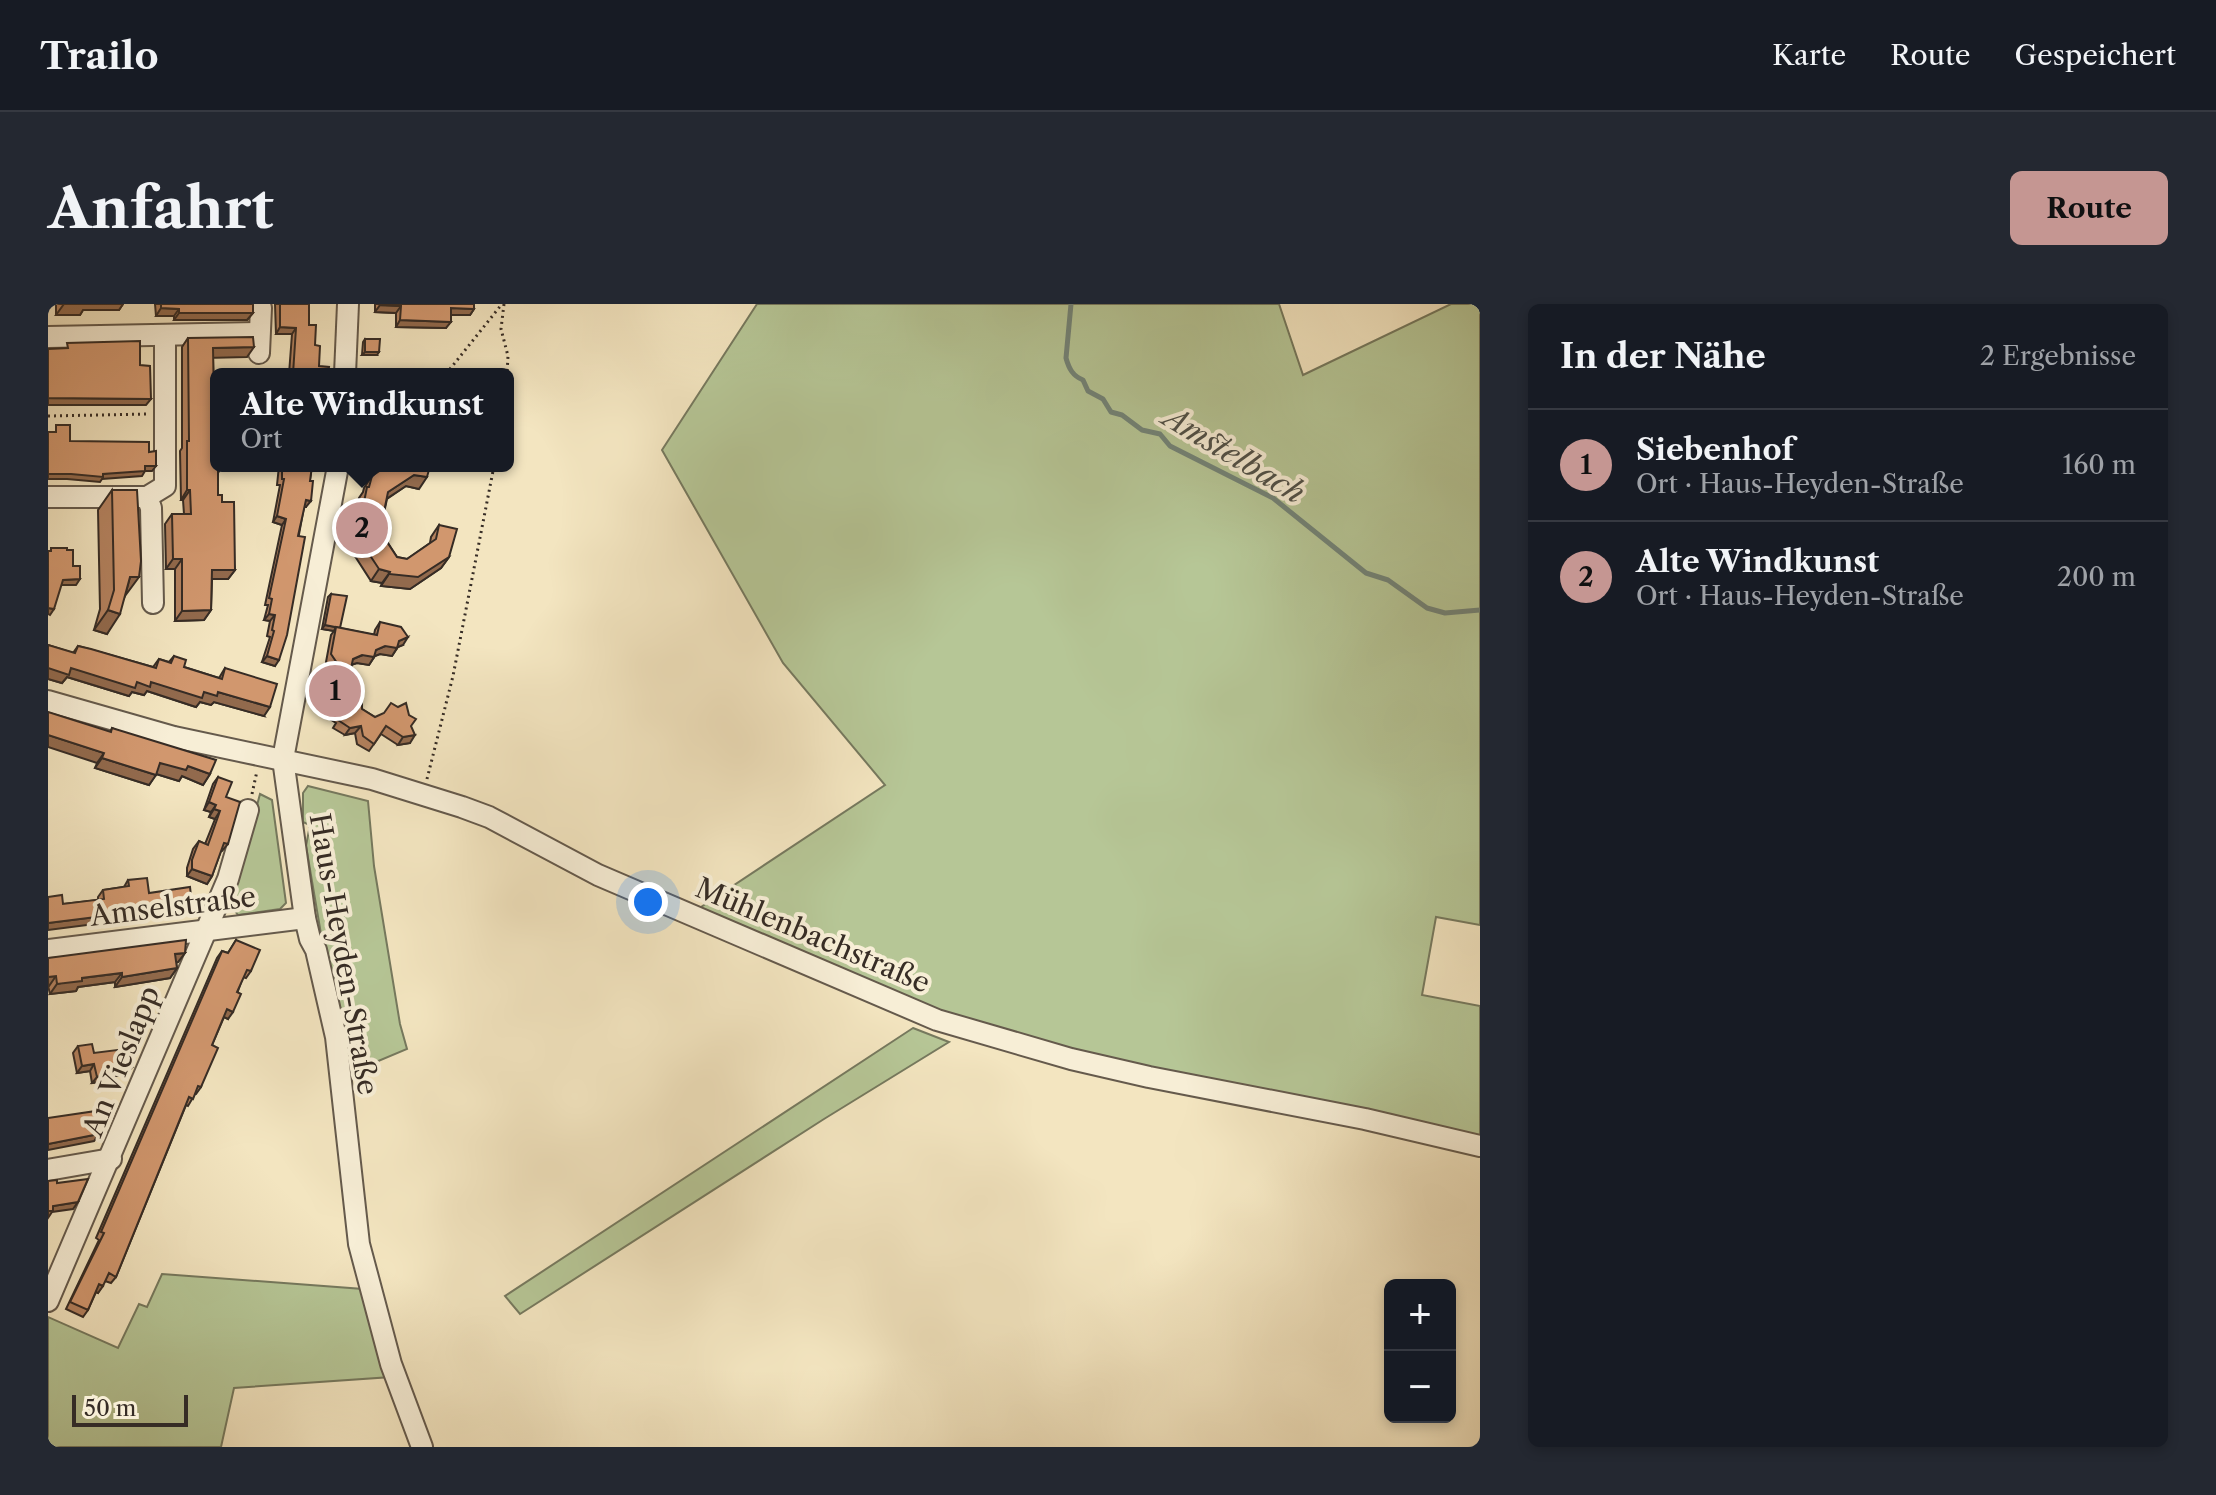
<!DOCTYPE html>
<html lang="de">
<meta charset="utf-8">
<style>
body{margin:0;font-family:"Libre Caslon Text",serif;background:#242831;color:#f1f3f6}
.controls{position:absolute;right:24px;bottom:24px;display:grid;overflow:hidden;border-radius:12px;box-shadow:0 4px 12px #0003}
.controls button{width:72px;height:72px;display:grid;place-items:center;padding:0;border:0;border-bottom:2px solid #363941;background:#171b24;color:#f1f3f6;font:40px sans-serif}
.scale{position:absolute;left:24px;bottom:20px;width:116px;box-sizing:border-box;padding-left:8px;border:4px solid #362c25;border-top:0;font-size:22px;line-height:28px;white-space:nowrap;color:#362c25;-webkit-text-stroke:6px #f7eed6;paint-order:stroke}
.you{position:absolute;left:600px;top:598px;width:28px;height:28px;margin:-20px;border:6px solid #fff;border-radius:50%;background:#1a73e8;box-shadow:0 0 0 12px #1a73e833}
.badge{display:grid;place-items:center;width:52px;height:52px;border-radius:50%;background:#c59692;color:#111;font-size:26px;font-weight:700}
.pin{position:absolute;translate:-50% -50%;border:4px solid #fff;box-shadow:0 2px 8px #0006}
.popup{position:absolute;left:162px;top:64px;width:304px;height:104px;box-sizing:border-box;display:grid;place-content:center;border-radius:12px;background:#171b24;filter:drop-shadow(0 2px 6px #0005);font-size:26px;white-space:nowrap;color:#9ea1a6}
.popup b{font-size:30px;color:#f1f3f6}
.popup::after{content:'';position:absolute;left:50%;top:100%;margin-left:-16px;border:16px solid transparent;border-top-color:#171b24}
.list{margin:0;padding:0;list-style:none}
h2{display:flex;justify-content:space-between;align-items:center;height:104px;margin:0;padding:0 32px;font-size:34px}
h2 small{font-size:26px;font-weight:400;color:#9ea1a6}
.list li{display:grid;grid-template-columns:52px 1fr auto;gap:24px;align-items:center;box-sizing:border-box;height:112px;padding:0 32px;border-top:2px solid #363941}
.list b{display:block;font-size:30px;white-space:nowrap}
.list p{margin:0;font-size:26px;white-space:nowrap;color:#9ea1a6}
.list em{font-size:26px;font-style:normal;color:#9ea1a6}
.map{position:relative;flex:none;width:1432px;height:1143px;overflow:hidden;border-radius:12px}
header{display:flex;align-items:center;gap:48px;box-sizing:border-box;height:112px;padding:0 40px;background:#171b24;border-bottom:2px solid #363941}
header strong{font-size:38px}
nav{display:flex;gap:44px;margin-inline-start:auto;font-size:28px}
.intro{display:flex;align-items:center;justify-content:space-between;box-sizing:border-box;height:192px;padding:0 48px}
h1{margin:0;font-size:56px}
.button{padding:20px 36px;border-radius:12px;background:#c59692;color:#111;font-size:28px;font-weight:700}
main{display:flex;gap:48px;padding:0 48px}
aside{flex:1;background:#171b24;border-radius:12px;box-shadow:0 4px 12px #0003}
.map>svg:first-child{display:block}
.green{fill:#b6c696;stroke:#76795e;stroke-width:2}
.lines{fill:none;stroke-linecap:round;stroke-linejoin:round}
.stream{stroke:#738478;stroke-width:5}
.minor-casing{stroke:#655a4c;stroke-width:24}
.path{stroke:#362c25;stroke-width:3;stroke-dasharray:2 4;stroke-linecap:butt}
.minor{stroke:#f7eed6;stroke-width:20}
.wall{fill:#b4825f;stroke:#362c25;stroke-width:2}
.shaded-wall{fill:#926a4d;stroke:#362c25;stroke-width:2}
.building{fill:#d1976e;stroke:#362c25;stroke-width:2}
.labels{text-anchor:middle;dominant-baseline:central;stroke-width:8;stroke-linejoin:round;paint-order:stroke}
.street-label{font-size:28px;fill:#362c25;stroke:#f7eed6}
.water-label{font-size:30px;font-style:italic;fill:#505148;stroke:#f7eed6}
</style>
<header>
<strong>Trailo</strong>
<nav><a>Karte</a><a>Route</a><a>Gespeichert</a></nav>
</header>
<div class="intro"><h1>Anfahrt</h1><a class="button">Route</a></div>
<main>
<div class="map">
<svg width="1432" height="1143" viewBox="0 0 1432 1143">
<rect width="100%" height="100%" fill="#f3e5c0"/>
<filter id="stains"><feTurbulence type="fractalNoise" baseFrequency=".0025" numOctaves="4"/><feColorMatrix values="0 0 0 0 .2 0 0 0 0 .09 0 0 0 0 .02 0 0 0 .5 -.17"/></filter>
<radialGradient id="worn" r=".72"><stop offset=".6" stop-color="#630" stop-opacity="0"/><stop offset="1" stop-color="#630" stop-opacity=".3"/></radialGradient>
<!-- green -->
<g class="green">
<polygon points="709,0 1231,0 1255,71 1403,0 1432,0 1432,621 1388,613 1374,691 1432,702 1432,837 934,725 650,605 837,481 735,359 614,146"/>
<polygon points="260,482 320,497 326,562 352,720 359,745 297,771 258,542 262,521 255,518 255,489"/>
<polygon points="212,490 224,496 238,599 232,605 190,611 178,595 193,562"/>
<polygon points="865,724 901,738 776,815 472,1010 457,992"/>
<polygon points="114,970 315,985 343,1073 186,1084 173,1143 0,1143 0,1013 70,1044 91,1000 99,1003"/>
</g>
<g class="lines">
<!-- stream -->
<path class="stream" d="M1023,0L1018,54C1021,65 1025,72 1035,76L1040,87L1055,95L1063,108L1074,111L1094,126L1112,130L1122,142L1225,194L1318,269L1340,276L1379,304L1397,309L1432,306"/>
<defs>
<g id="minor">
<polyline points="0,33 211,29"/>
<polyline points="211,49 213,4"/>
<polyline points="297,70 300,0"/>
<polyline points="290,162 235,455 257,614 262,635 268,646 288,733 311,940 343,1060 374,1143"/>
<polyline points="0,193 99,193 117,182 117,32"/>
<polyline points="99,193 103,204 105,299"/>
<polyline points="0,397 126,433 324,475 414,503 441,513 550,571 889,716 1023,755 1101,773 1317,815 1432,842"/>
<polyline points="0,646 257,614"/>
<polyline points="0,866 63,855"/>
<polyline points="0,997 180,575 200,506"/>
</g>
</defs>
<!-- minor casing -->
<use href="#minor" class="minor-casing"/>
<!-- path -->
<g class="path">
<polyline points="456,0 453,25 460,52 459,70"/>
<polyline points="398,70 454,0"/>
<polyline points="0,112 101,110"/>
<polyline points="379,475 405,372 446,162"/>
<polyline points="204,490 209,467"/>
</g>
<!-- minor -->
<use href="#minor" class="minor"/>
</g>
<!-- wall -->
<g class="wall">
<polygon points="8,0 75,0 71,6 35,6 32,11 8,11"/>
<polygon points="107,0 205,0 205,9 199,16 126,16 126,12 108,12"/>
<polygon points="227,0 261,0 261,21 267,41 271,62 280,70 241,70 244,30 228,30"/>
<polygon points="327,0 426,0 426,5 422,11 403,11 398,24 348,23 348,9 327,8"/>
<polygon points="140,34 199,53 165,53 167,150 173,164 170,169 170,191 174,198 187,266 180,275 164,275 163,306 156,316 127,317 127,265 118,265 117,220 124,210 136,210 135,196 133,196 132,147 134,144 134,43"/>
<polygon points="317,35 329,51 314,51 315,38"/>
<polygon points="231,162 264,162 258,203 256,203 227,362 214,358 222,333 219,332 222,317 216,316 220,301 217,301 234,221 225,218 232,181 229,181"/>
<polygon points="324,172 371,185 358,182 339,195 332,227 349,253 359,255 382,239 383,233 391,221 401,253 393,264 362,285 333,282 334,279 323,277 294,232 302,221 305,222 311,194 315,188 316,184"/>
<polygon points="64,186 77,292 59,330 46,326 52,305 50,206"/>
<polygon points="283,290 292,324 326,331 327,326 332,318 355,341 350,343 344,352 332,350 327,352 321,361 309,359 303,361 302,369 309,376 304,384 267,407 280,388 272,386 275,372 282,364 278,358 283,331 286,327 274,325 280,293"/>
<polygon points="0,341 25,349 30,342 105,363 111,355 121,358 126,352 136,363 171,374 177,364 216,412 166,398 163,401 152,398 148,403 99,387 96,391 84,388 81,392 19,373 14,379 0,375"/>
<polygon points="280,403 314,405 327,413 363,422 362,439 350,441 333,430 321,447 309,440 307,429 297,431 285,424 288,419 274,410"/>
<polygon points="64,424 162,470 155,481 134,472 131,477 108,470 101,481 47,464"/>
<polygon points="170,473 178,493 180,540 174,547 173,547 164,572 159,580 139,572 139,564 145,545 151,537 157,540 167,515 161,513 163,508 156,506 165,480"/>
<polygon points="80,576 101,589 140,608 15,600 50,596 50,593 55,586 76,583"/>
<polygon points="188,636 203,667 198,674 195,673 180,715 176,713 164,741 153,783 148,790 147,790 140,802 138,801 68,973 63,979 57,977 50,989 48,988 40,1006 35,1013 18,1005 51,936 48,934 169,654 174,647 180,649"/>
<polygon points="137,649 130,658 128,659 129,664 122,674 67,683 67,678 30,683 28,687 2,690 0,682 0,654"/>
<polygon points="30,742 46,749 70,753 84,763 79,770 61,773 58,777 44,779 42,767 29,769 25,749"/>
</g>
<!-- shaded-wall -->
<g class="shaded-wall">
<polygon points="16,0 75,0 71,6 35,6 32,11 8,11"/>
<polygon points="332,1 353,2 348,9 327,8"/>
<polygon points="113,4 131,5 126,12 108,12"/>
<polygon points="403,4 426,5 422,11 398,11"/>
<polygon points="131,9 205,9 199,16 126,16"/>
<polygon points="352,16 403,18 398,24 348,23"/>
<polygon points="232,23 248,24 244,30 228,30"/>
<polygon points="206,43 199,53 158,54 165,44"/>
<polygon points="317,48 331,48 329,51 314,51"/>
<polygon points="0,94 103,95 98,101 0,101"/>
<polygon points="97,162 108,162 104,167 97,167 94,172 54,175 52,178 19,175 0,175 0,170 55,170"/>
<polygon points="366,171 379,173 371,185 358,182 332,199 340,188"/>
<polygon points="139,186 142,186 135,196 133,196"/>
<polygon points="258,196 263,197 258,203 253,202"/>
<polygon points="229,212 238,215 234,221 225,218"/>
<polygon points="401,253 393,264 362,285 333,282 341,270"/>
<polygon points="125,255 134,255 127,265 118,265"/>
<polygon points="331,265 342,268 334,279 323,277"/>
<polygon points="164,266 187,266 180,275 157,275"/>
<polygon points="82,273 91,273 77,292"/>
<polygon points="32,275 28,281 11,281 15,276"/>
<polygon points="0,304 6,305 2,311 0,310"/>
<polygon points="60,306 72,310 59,330 46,326"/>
<polygon points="163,306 156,316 127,317 134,307"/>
<polygon points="221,310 227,311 222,317 216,316"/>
<polygon points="277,321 288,323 286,327 274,325"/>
<polygon points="360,333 355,341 347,344 349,344 344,352 332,350 324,353 326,353 321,361 309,359 299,362 305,355"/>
<polygon points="219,352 231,356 227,362 214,358"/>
<polygon points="0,364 23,364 89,378 103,378 156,388 170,388 222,403 216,412 166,398 163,401 152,398 148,403 99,387 96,391 84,388 81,392 19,373 14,379 0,375"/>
<polygon points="309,376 304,384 267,407 273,399"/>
<polygon points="277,378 285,380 280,388 272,386"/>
<polygon points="313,422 307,429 297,431 302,424"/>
<polygon points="0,431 56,449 49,459 0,443"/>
<polygon points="367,431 362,439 350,441 355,433"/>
<polygon points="54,454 108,471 101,481 47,464"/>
<polygon points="112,459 140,462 162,470 155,481 134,472 131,477 105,469"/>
<polygon points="161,498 168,501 163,508 156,506"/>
<polygon points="166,505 172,507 167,515 161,513"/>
<polygon points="144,565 164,572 159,580 139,572"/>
<polygon points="144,601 140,608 0,626 0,619"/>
<polygon points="137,649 130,658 120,659 127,650"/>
<polygon points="129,664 122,674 67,683 74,673"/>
<polygon points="74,669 67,678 30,683 28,687 2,690 9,680 34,674"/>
<polygon points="8,672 1,682 0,682 0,673"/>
<polygon points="179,705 185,708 180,715 174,712"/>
<polygon points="46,760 42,767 29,769 34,762"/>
<polygon points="84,763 79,770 61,773 58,777 44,779 49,773 62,767"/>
<polygon points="51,830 46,837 0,846 0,840"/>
<polygon points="30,898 25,905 4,908 0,914 0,907 5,902"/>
<polygon points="51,980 55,982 50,989 46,987"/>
</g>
<!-- building -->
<g class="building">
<polygon points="113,0 205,0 205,9 131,9 131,5 113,4"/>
<polygon points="232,0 261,0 261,21 268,21 267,41 272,42 271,62 281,63 280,70 245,70 248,24 232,23"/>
<polygon points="332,0 426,0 426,5 403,4 403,18 352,16 353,2 332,1"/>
<polygon points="205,33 206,43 165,44 167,150 168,150 168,162 173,162 173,164 170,164 170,191 174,191 174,198 186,198 187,266 164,266 163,306 134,307 134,255 125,255 124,210 143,210 142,186 139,186 139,137 141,137 140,34"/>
<polygon points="317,35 332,35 331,48 317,48"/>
<polygon points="92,37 92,61 102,62 103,95 0,94 0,45 20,44 19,39"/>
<polygon points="8,121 22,121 22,137 101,138 101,148 108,147 108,162 97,162 97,167 55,170 55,173 23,170 0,170 0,128 8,128"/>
<polygon points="234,162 264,162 262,177 265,177 263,197 258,196 250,232 257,233 239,331 231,356 219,352 226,327 224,326 227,311 221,310 224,295 221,294 238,215 229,212 236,175 234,175"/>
<polygon points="339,162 382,162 379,173 366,171 340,188 332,227 349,253 359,255 388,235 391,221 409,225 401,253 370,273 341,270 342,268 331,265 302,221 311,223 319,183 321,183 324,172"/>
<polygon points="64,186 89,186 93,257 91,273 82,273 72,310 60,306 66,286"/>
<polygon points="3,244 19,244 19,246 25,246 25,262 32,262 32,275 15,276 6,305 0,304 0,247 3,247"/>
<polygon points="283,290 299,292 292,324 277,321"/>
<polygon points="332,318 353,323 360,333 351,337 349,344 337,342 328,346 326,353 314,351 305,355 302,369 309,376 273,399 285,380 277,378 280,365 289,359 283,350 288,323 329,331"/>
<polygon points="0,341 27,349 30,342 43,345 108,364 111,355 123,359 126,352 138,356 136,363 174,375 177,364 229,380 222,403 170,388 169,392 156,388 154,394 103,378 102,383 89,378 87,384 23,364 21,371 0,364"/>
<polygon points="314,395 314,405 327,413 336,409 343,399 350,403 358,399 361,411 368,415 363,422 367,431 355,433 338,422 326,440 315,432 313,422 302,424 290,416 293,412 280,403"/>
<polygon points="0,408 63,428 64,424 168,456 162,470 140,462 138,466 112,459 108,471 54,454 56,449 0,431"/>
<polygon points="170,473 184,478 178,493 192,498 180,540 176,539 164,572 144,565 144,556 151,537 160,541 172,507 166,505 168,501 161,498"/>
<polygon points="99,574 101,589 142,583 144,601 0,619 0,593 14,591 15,600 56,595 55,586 81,582 80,576"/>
<polygon points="138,636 137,649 127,650 129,664 74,673 74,669 34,674 34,677 9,680 8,672 0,673 0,654"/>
<polygon points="188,636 212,646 203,667 199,666 189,688 193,690 185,708 179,705 164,741 170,744 153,783 150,782 145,795 141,793 68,973 61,969 55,982 51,980 40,1006 22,998 56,929 53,928 174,647 180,649"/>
<polygon points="44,740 46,749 69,746 70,753 84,763 62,767 63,770 49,773 46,760 34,762 30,742"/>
<polygon points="48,807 51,830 0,840 0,814"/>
<polygon points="40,875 30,898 5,902 5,907 0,907 0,877 9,876 9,879"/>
</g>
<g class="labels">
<!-- street labels -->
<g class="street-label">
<text transform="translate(125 602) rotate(-7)">Amselstraße</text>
<text transform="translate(765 631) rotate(23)">Mühlenbachstraße</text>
<text transform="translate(296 650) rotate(80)">Haus-Heyden-Straße</text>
<text transform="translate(73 757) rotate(-68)">An Vieslapp</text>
</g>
<!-- water labels -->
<g class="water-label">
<text transform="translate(1186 151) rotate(31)">Amstelbach</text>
</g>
</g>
<rect width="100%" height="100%" filter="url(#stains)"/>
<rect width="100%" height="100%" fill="url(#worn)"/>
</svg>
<div class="controls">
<button>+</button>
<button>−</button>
</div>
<div class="scale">50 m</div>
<div class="you"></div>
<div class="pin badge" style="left:287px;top:387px">1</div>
<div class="pin badge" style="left:314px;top:224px">2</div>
<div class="popup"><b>Alte Windkunst</b>Ort</div>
</div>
<aside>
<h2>In der Nähe<small>2 Ergebnisse</small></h2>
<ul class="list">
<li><span class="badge">1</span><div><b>Siebenhof</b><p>Ort · Haus-Heyden-Straße</p></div><em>160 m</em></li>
<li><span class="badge">2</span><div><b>Alte Windkunst</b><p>Ort · Haus-Heyden-Straße</p></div><em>200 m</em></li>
</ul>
</aside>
</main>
